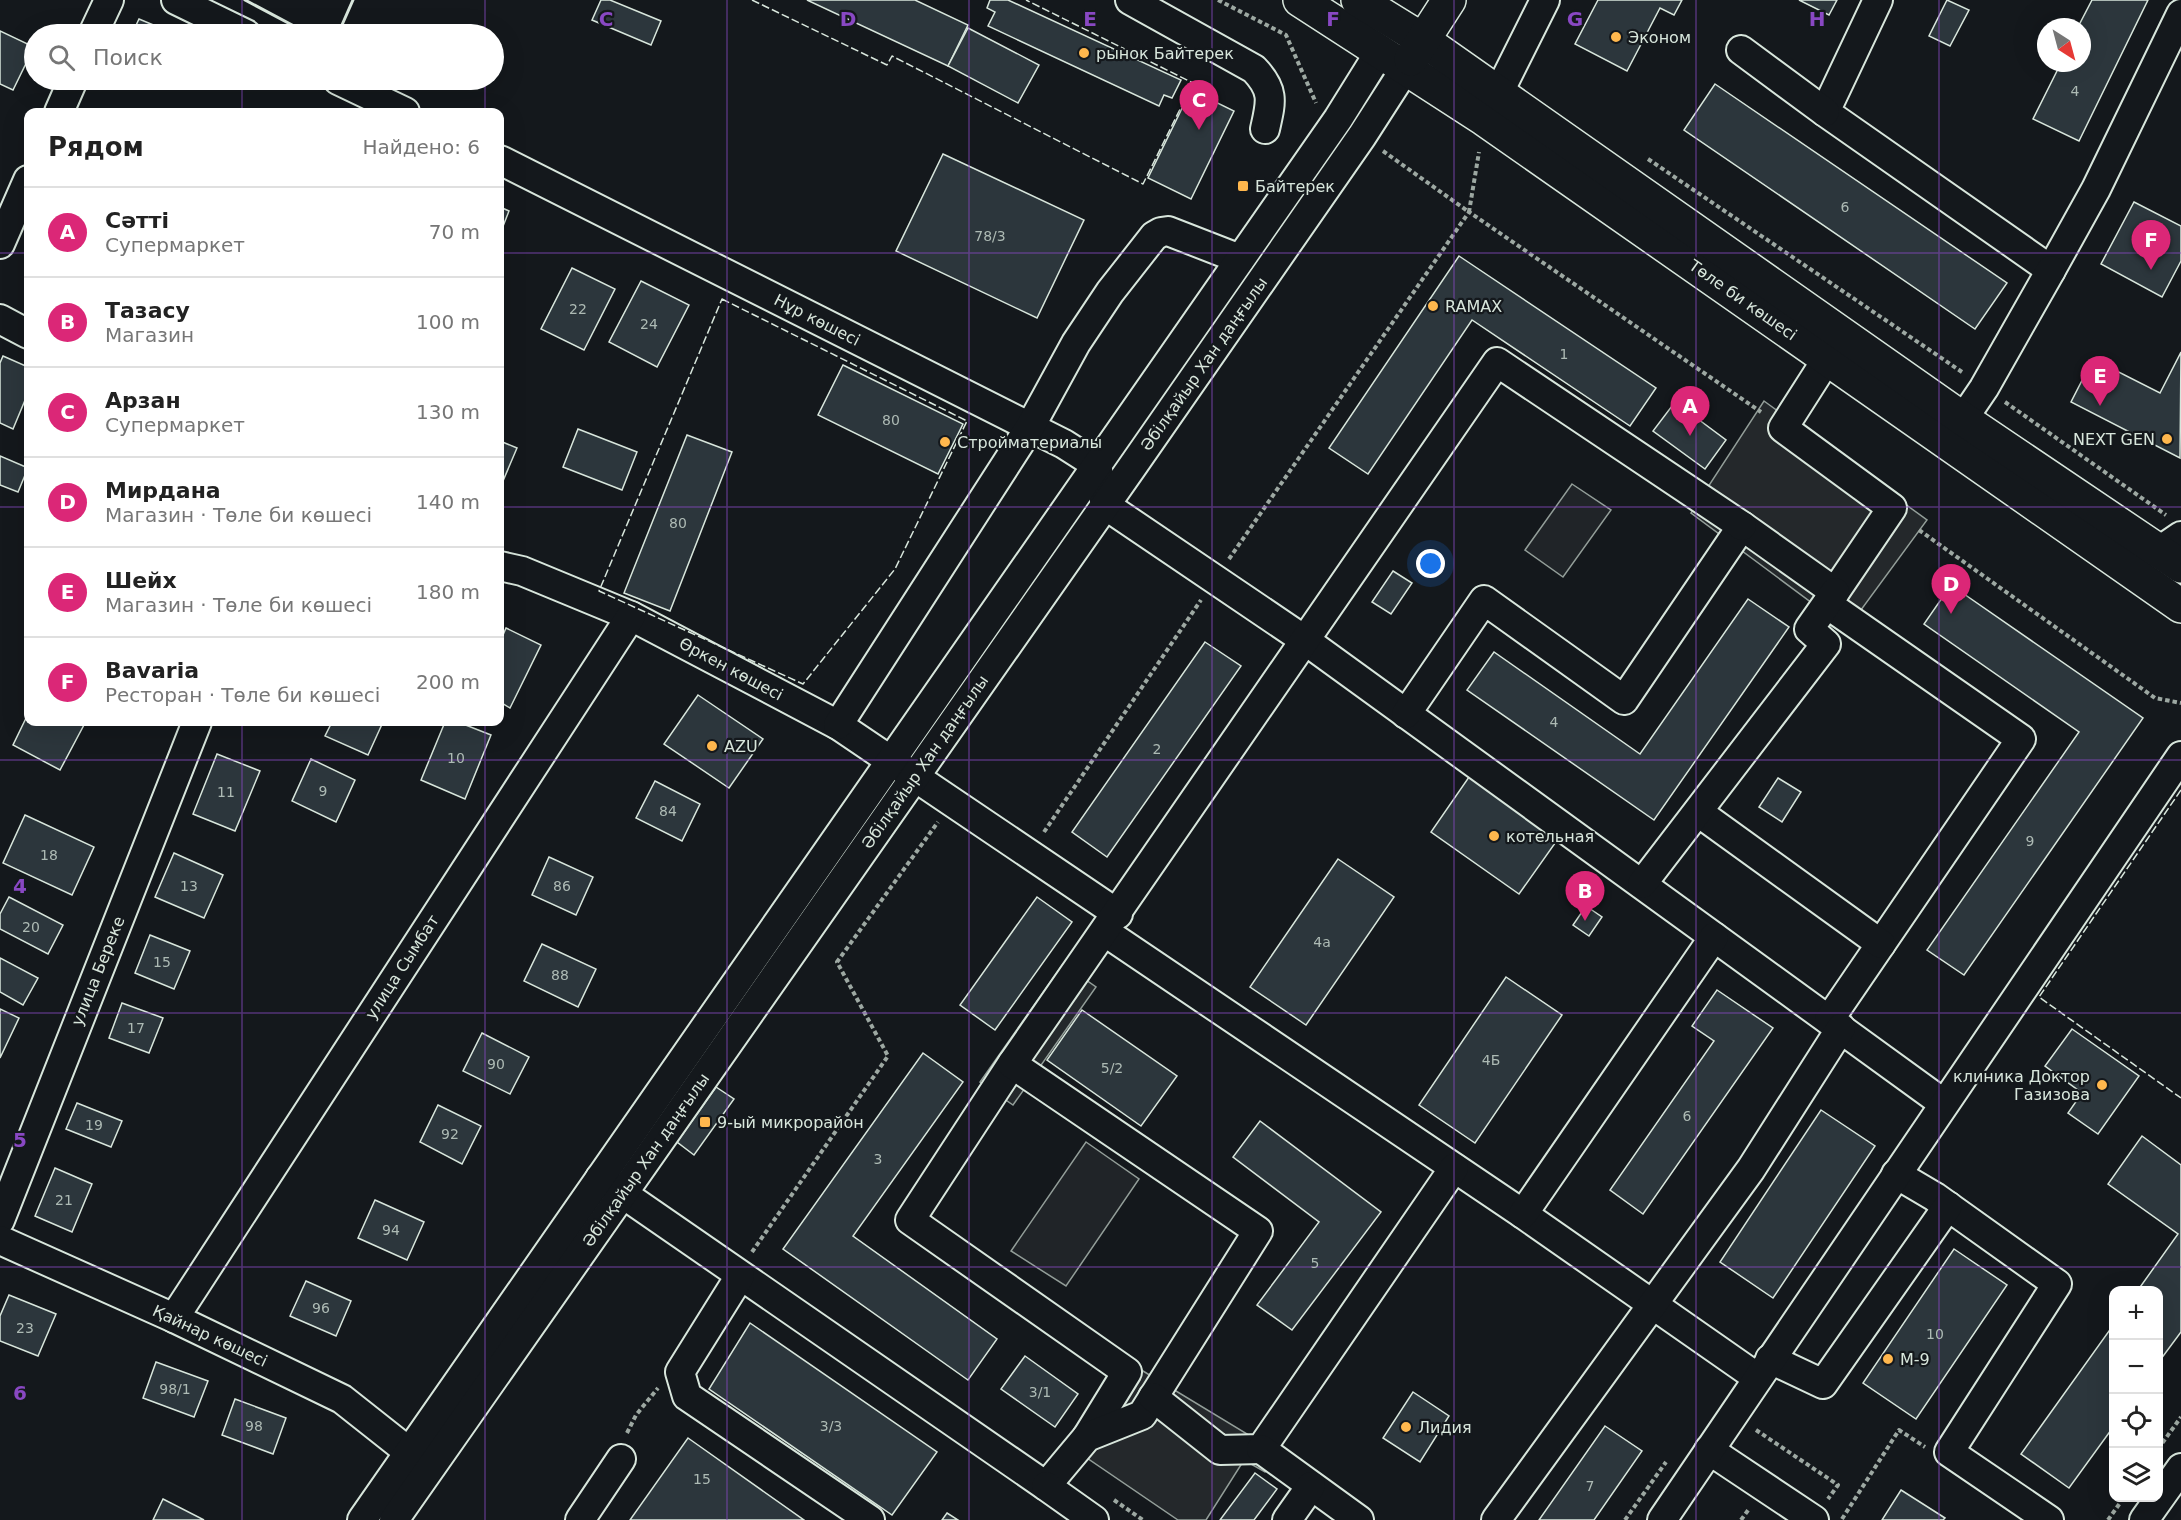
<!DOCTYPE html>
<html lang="ru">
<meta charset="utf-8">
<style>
body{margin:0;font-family:"DejaVu Sans",sans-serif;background:#f2f2f2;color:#222}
.controls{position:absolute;right:18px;bottom:18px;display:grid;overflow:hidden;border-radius:12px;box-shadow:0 6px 24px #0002}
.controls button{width:54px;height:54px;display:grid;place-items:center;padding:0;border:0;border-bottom:2px solid #e0e0e0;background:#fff;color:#222;font:30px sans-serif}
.compass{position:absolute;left:2037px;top:18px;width:54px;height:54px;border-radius:50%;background:#fff;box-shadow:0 6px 24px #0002;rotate:144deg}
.you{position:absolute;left:1431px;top:564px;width:21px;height:21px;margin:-15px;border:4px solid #fff;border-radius:50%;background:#1a73e8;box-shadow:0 0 0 9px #1a73e833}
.badge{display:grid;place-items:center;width:39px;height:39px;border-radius:50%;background:#db2777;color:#fff;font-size:20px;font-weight:700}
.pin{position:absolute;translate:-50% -50px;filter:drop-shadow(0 2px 3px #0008)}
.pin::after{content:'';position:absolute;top:32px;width:21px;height:18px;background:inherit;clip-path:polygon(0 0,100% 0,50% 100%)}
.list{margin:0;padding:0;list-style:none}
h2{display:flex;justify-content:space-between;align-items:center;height:78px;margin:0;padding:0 24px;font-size:26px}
h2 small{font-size:20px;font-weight:400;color:#767676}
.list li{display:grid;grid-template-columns:39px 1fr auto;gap:18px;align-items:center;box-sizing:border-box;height:90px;padding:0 24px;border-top:2px solid #e0e0e0}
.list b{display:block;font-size:22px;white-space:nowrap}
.list p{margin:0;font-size:20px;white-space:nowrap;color:#767676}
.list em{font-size:20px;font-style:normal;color:#767676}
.icon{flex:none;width:33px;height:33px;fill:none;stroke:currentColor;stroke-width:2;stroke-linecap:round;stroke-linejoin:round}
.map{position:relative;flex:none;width:2181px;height:1520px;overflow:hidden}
.search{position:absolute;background:#fff;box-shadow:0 6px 24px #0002;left:24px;top:24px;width:480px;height:66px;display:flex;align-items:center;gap:15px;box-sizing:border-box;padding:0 21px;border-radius:33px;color:#767676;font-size:22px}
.panel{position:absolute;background:#fff;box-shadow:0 6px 24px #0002;left:24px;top:108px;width:480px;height:618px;border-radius:12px}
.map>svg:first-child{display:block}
.green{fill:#202428;stroke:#939e99;stroke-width:1.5}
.parking{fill:#24282b;stroke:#939e99;stroke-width:1.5}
.building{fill:#2c363c;stroke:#d8e6dc;stroke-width:1.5}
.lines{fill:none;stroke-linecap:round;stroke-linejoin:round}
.minor-casing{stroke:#d8e6dc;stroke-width:32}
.major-casing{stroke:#d8e6dc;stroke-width:36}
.path{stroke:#9da8a2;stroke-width:4;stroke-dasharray:4.5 3;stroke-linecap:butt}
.minor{stroke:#14181c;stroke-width:28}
.major{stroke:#14181c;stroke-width:33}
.fence{stroke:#d8e6dc;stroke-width:1.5;stroke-dasharray:8 3;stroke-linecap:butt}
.wall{stroke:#d8e6dc;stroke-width:3}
.grid{fill:none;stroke:#8948c3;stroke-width:1.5;stroke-opacity:0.55}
.poi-dot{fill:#ffb74d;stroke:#14181c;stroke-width:2}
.labels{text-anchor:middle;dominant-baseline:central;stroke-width:4.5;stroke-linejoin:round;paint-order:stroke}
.number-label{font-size:14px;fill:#adbab4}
.poi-label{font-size:16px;fill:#d8e6dc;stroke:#14181c;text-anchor:start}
.street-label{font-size:16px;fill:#d8e6dc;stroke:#14181c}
.grid-label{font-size:20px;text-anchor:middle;font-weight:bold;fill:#8948c3;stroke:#14181c;stroke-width:4.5;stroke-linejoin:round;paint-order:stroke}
</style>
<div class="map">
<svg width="2181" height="1520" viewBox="0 0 2181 1520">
<rect width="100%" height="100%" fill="#14181c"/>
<!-- green -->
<g class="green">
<polygon points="1572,484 1611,510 1563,577 1525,550"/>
<polygon points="1086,1142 1139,1179 1066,1286 1011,1251"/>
</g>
<!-- parking -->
<g class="parking">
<polygon points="1764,401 1927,520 1847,629 1691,513"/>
<polygon points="1063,964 1096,987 1013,1105 980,1082"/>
<polygon points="1138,1368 1275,1451 1265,1472 1244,1460 1206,1520 1178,1520 1087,1458"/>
</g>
<!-- building -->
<g class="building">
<polygon points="601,0 610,0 661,21 651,45 592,20"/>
<polygon points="807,0 915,0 968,25 948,66"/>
<polygon points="990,0 1008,0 1181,80 1172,98 1164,95 1159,106 988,26 995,12 987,8"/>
<polygon points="1598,0 1682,0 1674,15 1660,8 1627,71 1575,44"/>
<polygon points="1799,0 1837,0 1829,15"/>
<polygon points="1947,0 1969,10 1950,46 1929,36"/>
<polygon points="2092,0 2148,0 2079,141 2033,119 2061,63 2082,63 2082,27 2078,27"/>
<polygon points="139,19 175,34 132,34"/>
<polygon points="968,28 1039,65 1018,103 948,66"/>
<polygon points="0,31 34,47 13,90 0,84"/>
<polygon points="1715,84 2007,283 1975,329 1684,130"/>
<polygon points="1191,90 1234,111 1191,199 1148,178"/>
<polygon points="943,154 1084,220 1037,318 896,251"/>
<polygon points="2134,202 2181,226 2181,261 2162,297 2101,264"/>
<polygon points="500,207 509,211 500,234"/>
<polygon points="1459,256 1656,388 1630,426 1472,320 1368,474 1329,448"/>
<polygon points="572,268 615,289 584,350 541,329"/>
<polygon points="641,281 689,305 657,367 609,342"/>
<polygon points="2181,352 2180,458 2071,402 2093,359 2160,393"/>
<polygon points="3,356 28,367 28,393 13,429 0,423 0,363"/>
<polygon points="843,365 963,424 938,474 818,415"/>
<polygon points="1675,402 1726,440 1705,469 1653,431"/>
<polygon points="578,429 637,452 622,490 563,467"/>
<polygon points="687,435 732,452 670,611 624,593"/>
<polygon points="500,441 517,448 500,488"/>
<polygon points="0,456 28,468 18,492 0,485"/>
<polygon points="1393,571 1412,583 1391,614 1372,602"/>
<polygon points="1951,585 2143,718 1964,975 1927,950 2079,732 1924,624"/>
<polygon points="1748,599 1789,627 1654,820 1467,690 1494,652 1640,754"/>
<polygon points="506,628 541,645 510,708 500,702 500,642"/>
<polygon points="1205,642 1241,666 1107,857 1072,832"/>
<polygon points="698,695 763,739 729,788 664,744"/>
<polygon points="28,714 28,722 85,723 60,770 13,745"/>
<polygon points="332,722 383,722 368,755 325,736"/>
<polygon points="445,722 458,722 491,735 465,799 421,780"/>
<polygon points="217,754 260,771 235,831 193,814"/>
<polygon points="311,759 355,780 336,822 292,801"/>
<polygon points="1469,777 1558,839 1519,894 1431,832"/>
<polygon points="1778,778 1801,792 1782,822 1759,807"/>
<polygon points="655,781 700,804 682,841 636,818"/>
<polygon points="25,815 94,847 72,895 3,863"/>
<polygon points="174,853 223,875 204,918 155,897"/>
<polygon points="549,857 593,877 576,915 532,895"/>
<polygon points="1338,859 1394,897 1306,1025 1250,987"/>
<polygon points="9,897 63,925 48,954 0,929 0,914"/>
<polygon points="1037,897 1072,922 995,1030 960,1005"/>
<polygon points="1586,906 1602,917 1589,936 1573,925"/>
<polygon points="150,935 190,951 174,989 135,973"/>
<polygon points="542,944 596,969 578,1007 524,981"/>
<polygon points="0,958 38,978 23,1005 0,992"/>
<polygon points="1506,977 1562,1015 1475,1143 1419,1105"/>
<polygon points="1717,990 1773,1028 1643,1214 1610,1190 1714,1041 1692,1026"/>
<polygon points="122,1003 163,1018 149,1053 109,1038"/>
<polygon points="0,1009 19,1018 0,1058"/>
<polygon points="1082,1010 1177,1076 1141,1126 1047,1060"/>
<polygon points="2072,1029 2139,1076 2098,1134 2068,1113 2082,1093 2045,1066"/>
<polygon points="482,1033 529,1057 510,1094 463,1071"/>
<polygon points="923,1053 963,1082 853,1236 997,1339 968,1380 783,1249"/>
<polygon points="716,1087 734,1099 694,1155 677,1142"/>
<polygon points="77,1103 122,1121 111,1147 66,1129"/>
<polygon points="438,1105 481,1126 462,1164 420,1142"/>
<polygon points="1821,1110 1875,1146 1773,1298 1720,1262"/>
<polygon points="1260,1121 1381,1212 1292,1330 1257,1305 1319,1222 1233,1157"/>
<polygon points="2142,1136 2181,1165 2181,1332 2158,1363 2158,1290 2138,1290 2178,1234 2108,1184"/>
<polygon points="55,1168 92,1184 72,1232 35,1216"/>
<polygon points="375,1200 424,1222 407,1260 358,1238"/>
<polygon points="1954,1249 2007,1285 1916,1419 1863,1383"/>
<polygon points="306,1281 351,1301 336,1336 290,1316"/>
<polygon points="9,1295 56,1314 38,1356 0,1341 0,1316"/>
<polygon points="750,1323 937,1452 892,1515 709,1389"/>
<polygon points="2114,1324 2114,1426 2069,1488 2021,1454"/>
<polygon points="1025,1356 1078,1394 1055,1427 1001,1389"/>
<polygon points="156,1362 208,1381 194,1417 143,1398"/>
<polygon points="1413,1392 1449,1416 1420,1462 1383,1438"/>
<polygon points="235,1399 286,1418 273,1454 222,1435"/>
<polygon points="1605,1426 1642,1451 1594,1520 1539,1520"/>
<polygon points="688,1438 804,1520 630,1520"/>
<polygon points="1255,1473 1277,1489 1254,1520 1220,1520"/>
<polygon points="1901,1490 1945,1518 1943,1520 1882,1520"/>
<polygon points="163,1499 204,1520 153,1520"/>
<polygon points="947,1513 958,1520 942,1520"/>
</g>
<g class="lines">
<defs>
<g id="minor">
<polyline points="176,0 246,34"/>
<path d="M1130,0L1254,69C1275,91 1271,102 1265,129"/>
<polyline points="1878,0 1825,112 2051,270 2096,189 2181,14"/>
<polyline points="93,34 109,0"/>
<polyline points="1741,50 1825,112"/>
<polyline points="338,80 405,112"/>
<polyline points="1499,92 1545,0"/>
<polyline points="59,112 73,80"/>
<polyline points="500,160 1064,444 1097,465 1105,505 1306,641 1943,1103"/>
<polyline points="0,244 28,180"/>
<polyline points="0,319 28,334"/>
<polyline points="1963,419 1984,388 2051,270"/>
<polyline points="2159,551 2181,536"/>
<polyline points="500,566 522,571 631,616 838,725 1118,914"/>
<polyline points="1827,604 2021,739 1829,1020"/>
<polyline points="1406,714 1484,600 1624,700 1742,526 1835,592 1892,508 1783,428 1827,359"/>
<polyline points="838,725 1030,427 1076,343 1110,292 1154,236 1161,232 1168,231 1240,259"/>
<polyline points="1698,812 1881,944"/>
<polyline points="1642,884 1826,644 1809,629 1835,592"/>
<polyline points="1105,932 1523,1214 1758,1378"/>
<polyline points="1012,1064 910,1220 1127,1372 1087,1437"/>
<polyline points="1896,1174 1935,1197 2057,1284 1949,1452 2049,1520"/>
<polyline points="600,1178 1046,1486 1087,1437 1142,1415 1258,1231 1012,1064 1497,362 1742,526"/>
<polyline points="1523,1214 1714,937"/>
<polyline points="0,1220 197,722"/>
<polyline points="0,1240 174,1318 342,1399 409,1452"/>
<polyline points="740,1276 680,1372 687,1396 870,1520"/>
<polyline points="174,1318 631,616"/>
<polyline points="1770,1359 1823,1384 1948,1206"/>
<polyline points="1153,1397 1220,1450 1261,1449 1454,1168"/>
<polyline points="1261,1449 1359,1520"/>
<polyline points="1709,1450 1814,1520"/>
<polyline points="1046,1486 1094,1520"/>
<polyline points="362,1520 1338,119 1381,50"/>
<polyline points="394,1520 1132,467 1362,136 1407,66"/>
<polyline points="580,1520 621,1459"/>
<polyline points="1287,1520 1311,1486"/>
<polyline points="1496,1520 1751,1169 1841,1028"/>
<polyline points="1662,1520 2181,756"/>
<polyline points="2144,1520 2181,1468"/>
</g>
<g id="major">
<polyline points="1300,0 1484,119 2181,606"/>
<polyline points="1358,0 1423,40 1963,419 2181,566"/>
<polyline points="1411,59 1449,0"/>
</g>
</defs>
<!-- minor casing -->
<use href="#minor" class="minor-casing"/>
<!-- major casing -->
<use href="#major" class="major-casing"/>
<!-- path -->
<g class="path">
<polyline points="1218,0 1286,35 1316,103"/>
<polyline points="1383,151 1469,212 1479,152"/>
<polyline points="1648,159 1962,372"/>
<polyline points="2005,402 2166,515"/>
<polyline points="1919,530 2155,698 2181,703"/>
<polyline points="1229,559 1469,212 1761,412"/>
<polyline points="1044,832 1201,600"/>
<polyline points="752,1252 888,1056 837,962 938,822"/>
<polyline points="1756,1430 1838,1485 1828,1499"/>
<polyline points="627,1433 636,1415 658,1388"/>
<polyline points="2158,1449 2181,1417"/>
<polyline points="1114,1500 1143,1520"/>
<polyline points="1842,1519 1899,1430 1925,1447"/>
<polyline points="1625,1520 1666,1462"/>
<polyline points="1741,1520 1749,1509"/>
<polyline points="2108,1520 2120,1503"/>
</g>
<!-- minor -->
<use href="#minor" class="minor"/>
<!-- major -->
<use href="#major" class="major"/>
<!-- fence -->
<g class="fence">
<polyline points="752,0 887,65 892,56 1143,184 1193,83 1026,0"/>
<polygon points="722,299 967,421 895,569 803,684 599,591"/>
<polyline points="2181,790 2039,997 2181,1098"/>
</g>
<!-- wall -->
<g class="wall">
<polyline points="245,0 309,34"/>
<polyline points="338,34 353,0"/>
</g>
</g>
<!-- grid -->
<path class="grid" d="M242,0V34M485,0V34M727,0V1520M969,0V1520M1212,0V1520M1454,0V1520M1696,0V1520M1939,0V1520M242,80V112M485,80V112M0,253H28M500,253H2181M0,507H28M500,507H2181M242,722V1520M485,722V1520M0,760H2181M0,1013H2181M0,1267H2181"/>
<!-- markers -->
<g class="poi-dot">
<circle cx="1616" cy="37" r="6"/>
<circle cx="1084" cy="53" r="6"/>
<rect x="1237" y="180" width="12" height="12" rx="3"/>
<circle cx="1433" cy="306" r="6"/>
<circle cx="2167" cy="439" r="6"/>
<circle cx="945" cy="442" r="6"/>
<circle cx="712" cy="746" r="6"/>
<circle cx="1494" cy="836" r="6"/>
<circle cx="2102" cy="1085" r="6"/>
<rect x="699" y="1116" width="12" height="12" rx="3"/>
<circle cx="1888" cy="1359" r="6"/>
<circle cx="1406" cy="1427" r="6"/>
</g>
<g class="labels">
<!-- number labels -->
<g class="number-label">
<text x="2075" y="91">4</text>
<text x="1845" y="207">6</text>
<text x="990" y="236">78/3</text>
<text x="578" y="309">22</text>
<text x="649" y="324">24</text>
<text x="1564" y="354">1</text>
<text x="891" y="420">80</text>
<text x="678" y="523">80</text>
<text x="1554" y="722">4</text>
<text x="1157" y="749">2</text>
<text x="456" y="758">10</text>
<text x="323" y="791">9</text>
<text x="226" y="792">11</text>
<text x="668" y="811">84</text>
<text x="2030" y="841">9</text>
<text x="49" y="855">18</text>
<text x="189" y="886">13</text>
<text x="562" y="886">86</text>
<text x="31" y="927">20</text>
<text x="1322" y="942">4а</text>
<text x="162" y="962">15</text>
<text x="560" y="975">88</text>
<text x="136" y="1028">17</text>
<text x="1491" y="1060">4Б</text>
<text x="496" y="1064">90</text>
<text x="1112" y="1068">5/2</text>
<text x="1687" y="1116">6</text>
<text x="94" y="1125">19</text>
<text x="450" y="1134">92</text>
<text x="878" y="1159">3</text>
<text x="64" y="1200">21</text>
<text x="391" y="1230">94</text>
<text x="1315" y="1263">5</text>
<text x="321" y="1308">96</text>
<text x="25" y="1328">23</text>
<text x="1935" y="1334">10</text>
<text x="175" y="1389">98/1</text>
<text x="1040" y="1392">3/1</text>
<text x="254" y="1426">98</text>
<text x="831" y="1426">3/3</text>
<text x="702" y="1479">15</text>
<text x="1590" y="1486">7</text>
</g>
<!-- poi labels -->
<g class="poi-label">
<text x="1628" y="37">Эконом</text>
<text x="1096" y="53">рынок Байтерек</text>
<text x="1255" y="186">Байтерек</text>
<text x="1445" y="306">RAMAX</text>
<text x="2155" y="439" text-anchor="end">NEXT GEN</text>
<text x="957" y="442">Стройматериалы</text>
<text x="724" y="746">AZU</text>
<text x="1506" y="836">котельная</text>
<text x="2090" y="1076" text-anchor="end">клиника Доктор<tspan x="2090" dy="18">Газизова</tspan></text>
<text x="717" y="1122">9-ый микрорайон</text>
<text x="1900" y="1359">M-9</text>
<text x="1418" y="1427">Лидия</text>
</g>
<!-- street labels -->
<g class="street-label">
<text transform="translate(1743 300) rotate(35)">Төле би көшесі</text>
<text transform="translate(817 320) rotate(27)">Нұр көшесі</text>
<text transform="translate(1204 364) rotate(-55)">Әбілқайыр Хан даңғылы</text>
<text transform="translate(731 669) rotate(28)">Өркен көшесі</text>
<text transform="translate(925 762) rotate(-55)">Әбілқайыр Хан даңғылы</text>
<text transform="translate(402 967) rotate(-57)">улица Сымбат</text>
<text transform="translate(98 971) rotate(-68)">улица Береке</text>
<text transform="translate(646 1160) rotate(-55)">Әбілқайыр Хан даңғылы</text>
<text transform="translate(210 1336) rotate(25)">Қайнар көшесі</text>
</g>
</g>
<g class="grid-label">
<text x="606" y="26">C</text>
<text x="848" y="26">D</text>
<text x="1090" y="26">E</text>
<text x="1333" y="26">F</text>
<text x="1575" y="26">G</text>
<text x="1817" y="26">H</text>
<text x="20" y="893">4</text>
<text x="20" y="1147">5</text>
<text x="20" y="1400">6</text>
</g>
</svg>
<div class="controls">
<button>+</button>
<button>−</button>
<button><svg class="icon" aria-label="locate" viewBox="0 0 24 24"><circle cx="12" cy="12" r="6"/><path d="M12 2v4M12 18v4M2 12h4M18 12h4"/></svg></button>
<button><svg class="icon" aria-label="layers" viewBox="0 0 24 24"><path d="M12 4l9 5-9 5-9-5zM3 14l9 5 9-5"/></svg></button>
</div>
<svg class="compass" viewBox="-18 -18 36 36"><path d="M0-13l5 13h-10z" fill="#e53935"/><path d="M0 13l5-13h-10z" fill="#767676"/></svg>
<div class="you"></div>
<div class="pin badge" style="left:1690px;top:436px">A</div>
<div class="pin badge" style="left:1585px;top:921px">B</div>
<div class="pin badge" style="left:1199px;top:130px">C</div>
<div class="pin badge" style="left:1951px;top:614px">D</div>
<div class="pin badge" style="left:2100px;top:406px">E</div>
<div class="pin badge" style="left:2151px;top:270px">F</div>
<div class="search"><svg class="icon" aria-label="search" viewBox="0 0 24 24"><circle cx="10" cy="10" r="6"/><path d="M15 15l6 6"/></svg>Поиск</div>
<section class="panel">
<h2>Рядом<small>Найдено: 6</small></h2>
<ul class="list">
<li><span class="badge">A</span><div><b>Cәтті</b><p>Супермаркет</p></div><em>70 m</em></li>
<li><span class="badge">B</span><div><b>Тазасу</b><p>Магазин</p></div><em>100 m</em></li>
<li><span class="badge">C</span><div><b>Арзан</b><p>Супермаркет</p></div><em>130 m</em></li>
<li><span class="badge">D</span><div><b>Мирдана</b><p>Магазин · Төле би көшесі</p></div><em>140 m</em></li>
<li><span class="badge">E</span><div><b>Шейх</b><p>Магазин · Төле би көшесі</p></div><em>180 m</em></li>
<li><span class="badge">F</span><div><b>Bavaria</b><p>Ресторан · Төле би көшесі</p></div><em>200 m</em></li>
</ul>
</section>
</div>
